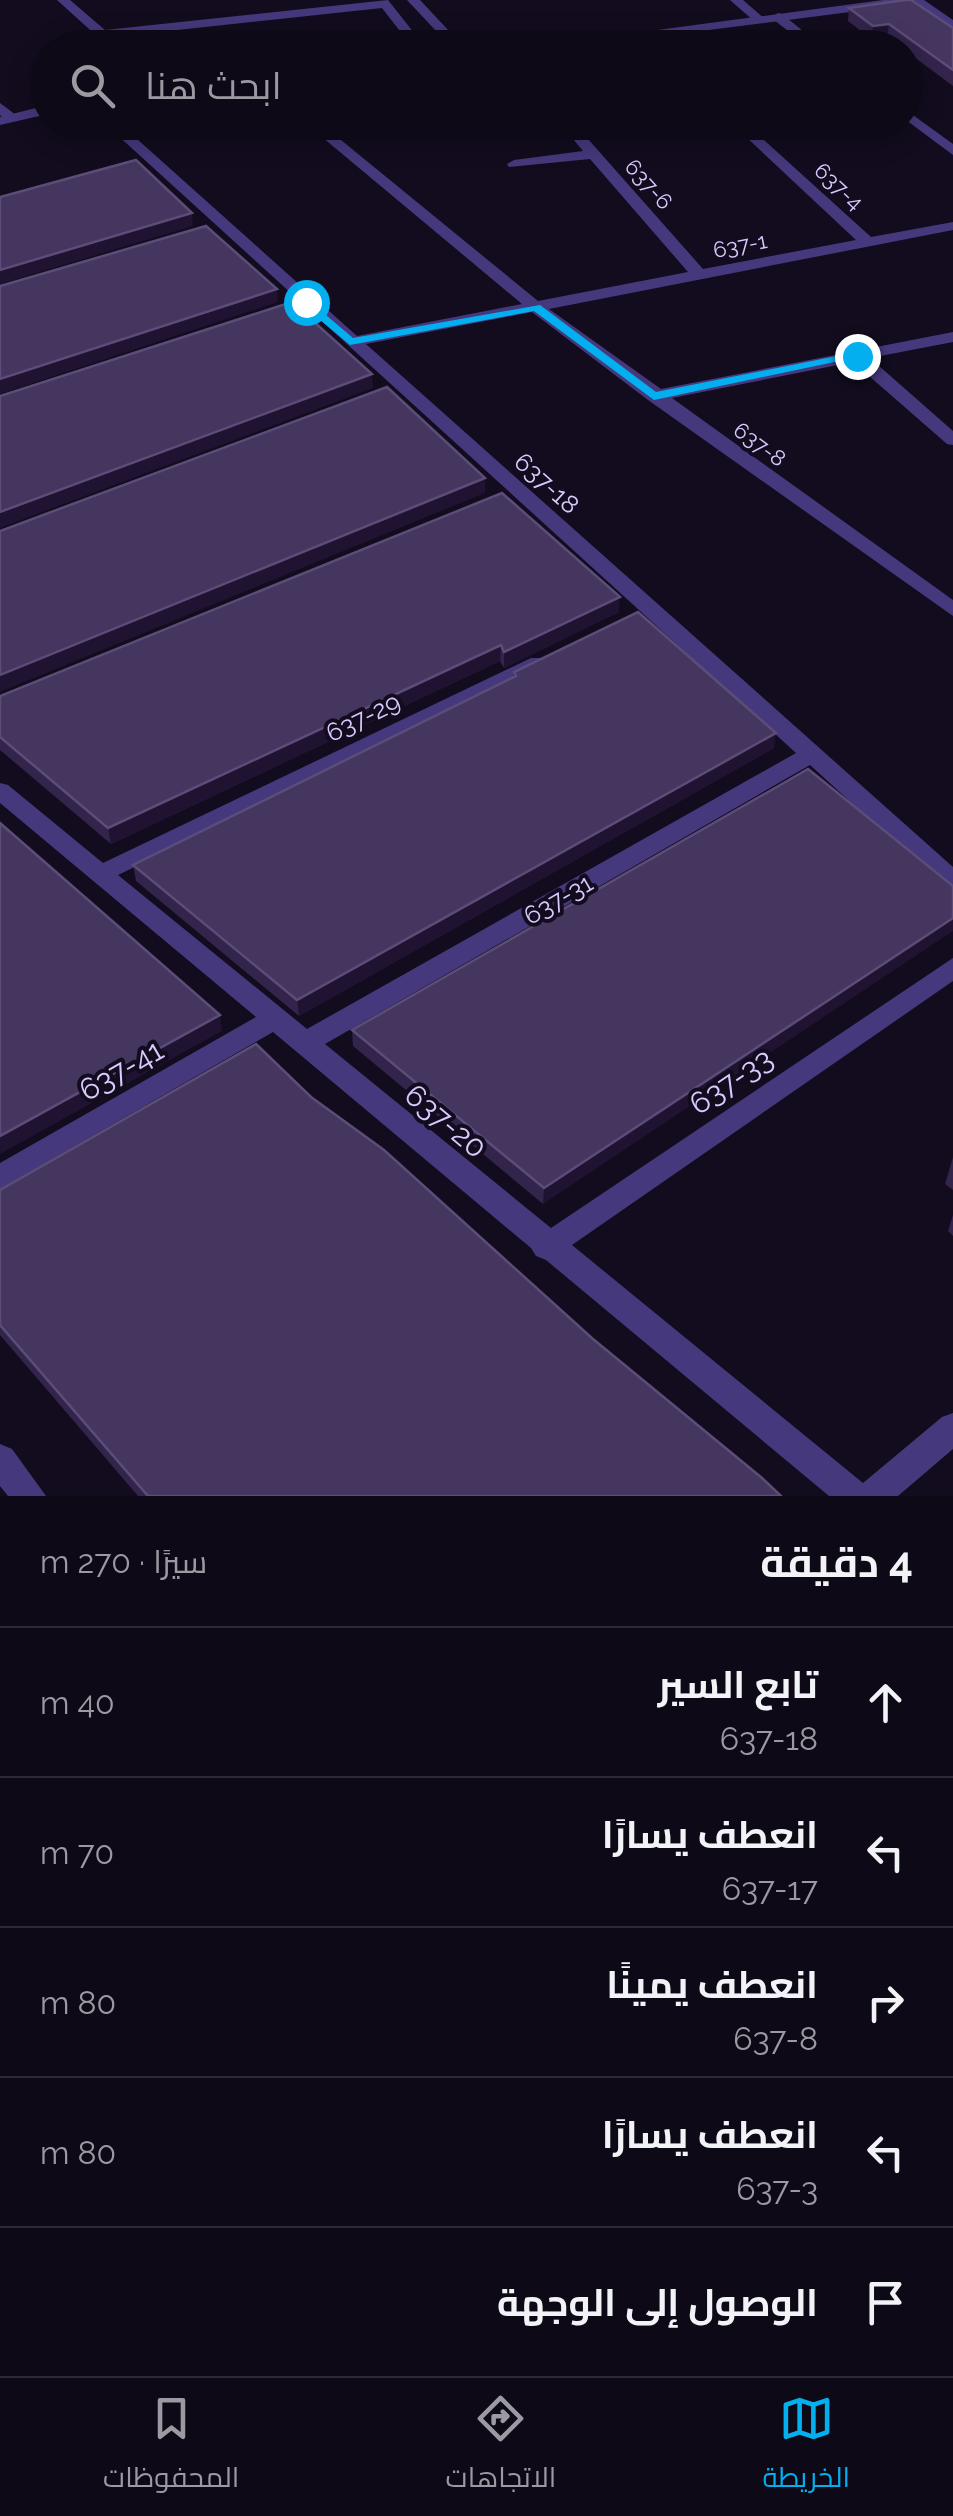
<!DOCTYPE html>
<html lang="ar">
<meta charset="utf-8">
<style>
body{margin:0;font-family:Raleway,Cairo,sans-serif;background:#1c1723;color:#f1f3f6;direction:rtl}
.stop{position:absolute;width:30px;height:30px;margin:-22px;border:8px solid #04aff0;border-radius:50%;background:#fff}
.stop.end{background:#04aff0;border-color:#fff;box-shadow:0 2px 10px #0008}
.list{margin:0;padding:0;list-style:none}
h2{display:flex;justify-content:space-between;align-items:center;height:130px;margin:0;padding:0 40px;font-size:42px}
h2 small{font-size:32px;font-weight:400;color:#9b9aa1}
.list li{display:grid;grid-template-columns:65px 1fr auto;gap:30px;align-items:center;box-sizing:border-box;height:150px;padding:0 40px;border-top:2px solid #2e2a35}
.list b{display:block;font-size:38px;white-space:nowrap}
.list p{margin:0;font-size:32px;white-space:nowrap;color:#9b9aa1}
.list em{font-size:32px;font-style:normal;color:#9b9aa1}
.icon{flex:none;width:55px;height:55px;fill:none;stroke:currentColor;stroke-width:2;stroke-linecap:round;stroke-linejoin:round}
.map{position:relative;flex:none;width:953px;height:1496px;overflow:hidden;direction:ltr}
.search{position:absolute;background:#0e0916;box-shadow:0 5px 25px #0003;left:30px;right:30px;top:30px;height:110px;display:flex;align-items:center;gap:25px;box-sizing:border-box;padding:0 35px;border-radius:55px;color:#9b9aa1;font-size:38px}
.sheet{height:880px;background:#0e0916}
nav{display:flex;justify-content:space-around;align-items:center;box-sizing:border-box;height:140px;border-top:2px solid #2e2a35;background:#0e0916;font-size:28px;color:#9b9aa1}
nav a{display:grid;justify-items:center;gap:5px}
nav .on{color:#04aff0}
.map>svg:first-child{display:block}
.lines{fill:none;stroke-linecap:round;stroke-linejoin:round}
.minor{fill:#46387c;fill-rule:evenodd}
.tertiary{fill:#46387c;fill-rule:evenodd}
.wall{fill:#33244b}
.shaded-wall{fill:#1f1331}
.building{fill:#45365f;stroke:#5c4d78;stroke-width:2.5}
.route{fill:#04aff0}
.labels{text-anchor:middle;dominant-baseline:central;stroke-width:8;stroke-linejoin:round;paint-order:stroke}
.far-street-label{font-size:22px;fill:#d9c9fe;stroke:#120c1e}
.street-label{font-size:25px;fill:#d9c9fe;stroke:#120c1e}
.near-street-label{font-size:30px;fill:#d9c9fe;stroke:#120c1e}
</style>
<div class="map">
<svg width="953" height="1496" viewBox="0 0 953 1496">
<rect width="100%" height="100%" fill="#120c1e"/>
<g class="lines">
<!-- minor -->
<g class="minor">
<polygon points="57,0 70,0 105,30 388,0 426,48 413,48 382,8 113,37 121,45 110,48"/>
<polygon points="407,0 420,0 465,48 452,48"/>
<polygon points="730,0 743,0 765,19 755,22"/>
<polygon points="778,13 782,14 824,48 810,48 774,20 772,17"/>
<polygon points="640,30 661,48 647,48 634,34"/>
<polygon points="0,103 16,115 16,121 6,121 0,115"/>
<polygon points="906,110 953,144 953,155 906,120"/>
<polygon points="103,122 118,122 357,336 522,304 304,122 319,122 538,301 688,272 590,159 509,167 507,164 514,160 583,151 559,122 573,122 703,269 856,240 730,122 744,122 871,237 953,222 953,230 549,309 661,389 953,332 953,342 870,358 953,431 953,445 947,444 853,362 672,398 953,600 953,616 648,400 532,312 366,344 953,867 953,890 944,887 810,765 325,1044 551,1228 953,958 953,981 572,1245 863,1483 942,1417 953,1413 953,1449 898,1496 829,1496 546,1260 536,1256 531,1248 273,1032 0,1189 0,1163 256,1017 0,803 0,783 8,785 103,863 531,658 547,658 550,663 547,668 118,875 307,1029 796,753"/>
<polygon points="0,1444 12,1449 46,1496 8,1496 0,1486"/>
</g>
<!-- tertiary -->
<g class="tertiary">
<polygon points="883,0 924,0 953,20 953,30 913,4 567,48 523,48"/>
<polygon points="48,105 48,114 0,125 0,117"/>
</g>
</g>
<!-- wall -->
<g class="wall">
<polygon points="849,8 953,28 953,86 906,51 906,48 901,48 887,37 871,39 848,21"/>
<polygon points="619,612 504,668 500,661 111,844 0,750 0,696"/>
<polygon points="514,672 774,748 299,1016 136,881 133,865 513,677"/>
<polygon points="808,769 543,1204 353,1046 352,1030"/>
<polygon points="311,1097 593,1339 781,1496 138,1496 0,1335 0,1190"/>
<polygon points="953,1157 953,1190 945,1184"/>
<polygon points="953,1215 953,1236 948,1231"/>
</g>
<!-- shaded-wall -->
<g class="shaded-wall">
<polygon points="889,24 887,37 871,39 873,26"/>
<polygon points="192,213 193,226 0,284 0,270"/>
<polygon points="277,289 278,302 0,394 0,379"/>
<polygon points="372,374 373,388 0,528 0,512"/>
<polygon points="485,478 485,493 0,692 0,675"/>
<polygon points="620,597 619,612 504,668 504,652"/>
<polygon points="501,645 500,661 111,844 108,828"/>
<polygon points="776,733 774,748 299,1016 297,1000"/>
<polygon points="953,918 953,931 543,1204 544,1188"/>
<polygon points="220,1015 222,1031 0,1154 0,1136"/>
</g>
<!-- building -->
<g class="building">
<polygon points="905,0 911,0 953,28 953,70 889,24 873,26 849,8"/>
<polygon points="136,160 192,213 0,270 0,197"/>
<polygon points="206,226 277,289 0,379 0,286"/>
<polygon points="292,302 372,374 0,512 0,396"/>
<polygon points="387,387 485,478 0,675 0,531"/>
<polygon points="502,493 620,597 504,652 501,645 108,828 0,737 0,696"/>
<polygon points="638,612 776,733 297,1000 133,865 516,676 514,672"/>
<polygon points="808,769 953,886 953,918 544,1188 352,1030"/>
<polygon points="0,823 220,1015 0,1136"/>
<polygon points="256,1044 311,1097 384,1150 593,1339 762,1478 781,1496 148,1496 0,1325 0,1190"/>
</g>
<!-- route -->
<polygon class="route" points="306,298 353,338 540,305 656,392 857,352 863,356 654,400 534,311 350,345 301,304"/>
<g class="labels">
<!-- far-street labels -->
<g class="far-street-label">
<text transform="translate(649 184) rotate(48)">637-6</text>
<text transform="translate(839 186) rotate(43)">637-4</text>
<text transform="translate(740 245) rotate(-11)">637-1</text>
<text transform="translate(760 444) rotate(36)">637-8</text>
</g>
<!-- street labels -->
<g class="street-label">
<text transform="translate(547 483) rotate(42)">637-18</text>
<text transform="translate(363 717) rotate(-26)">637-29</text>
<text transform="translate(558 899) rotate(-30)">637-31</text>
</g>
<!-- near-street labels -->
<g class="near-street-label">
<text transform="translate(121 1070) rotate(-30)">637-41</text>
<text transform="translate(731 1081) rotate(-34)">637-33</text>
<text transform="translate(446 1121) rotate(40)">637-20</text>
</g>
</g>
</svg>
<div class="stop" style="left:306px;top:302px"></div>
<div class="stop end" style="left:857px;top:356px"></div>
<div class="search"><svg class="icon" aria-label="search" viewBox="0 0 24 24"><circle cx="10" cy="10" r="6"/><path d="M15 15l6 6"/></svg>ابحث هنا</div>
</div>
<section class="sheet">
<h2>4 دقيقة<small>سيرًا · 270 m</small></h2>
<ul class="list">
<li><svg class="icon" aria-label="ahead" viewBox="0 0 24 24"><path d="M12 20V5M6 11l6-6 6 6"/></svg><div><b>تابع السير</b><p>637-18</p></div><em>40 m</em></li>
<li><svg class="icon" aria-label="left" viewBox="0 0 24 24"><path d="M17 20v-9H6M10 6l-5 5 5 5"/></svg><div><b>انعطف يسارًا</b><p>637-17</p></div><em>70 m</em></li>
<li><svg class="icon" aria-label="right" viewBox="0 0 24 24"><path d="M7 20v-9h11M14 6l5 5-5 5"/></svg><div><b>انعطف يمينًا</b><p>637-8</p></div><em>80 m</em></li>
<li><svg class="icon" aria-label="left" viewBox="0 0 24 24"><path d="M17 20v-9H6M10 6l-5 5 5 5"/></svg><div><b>انعطف يسارًا</b><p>637-3</p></div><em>80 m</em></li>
<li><svg class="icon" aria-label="arrive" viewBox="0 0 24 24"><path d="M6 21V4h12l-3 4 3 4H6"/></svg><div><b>الوصول إلى الوجهة</b></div></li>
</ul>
</section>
<nav>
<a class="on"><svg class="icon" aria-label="map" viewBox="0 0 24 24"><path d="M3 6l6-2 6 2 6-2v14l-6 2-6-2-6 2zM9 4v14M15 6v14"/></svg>الخريطة</a>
<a><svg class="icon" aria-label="directions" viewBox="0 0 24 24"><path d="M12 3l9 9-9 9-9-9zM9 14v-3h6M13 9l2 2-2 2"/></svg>الاتجاهات</a>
<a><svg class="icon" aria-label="saved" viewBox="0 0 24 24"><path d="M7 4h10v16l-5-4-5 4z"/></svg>المحفوظات</a>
</nav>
